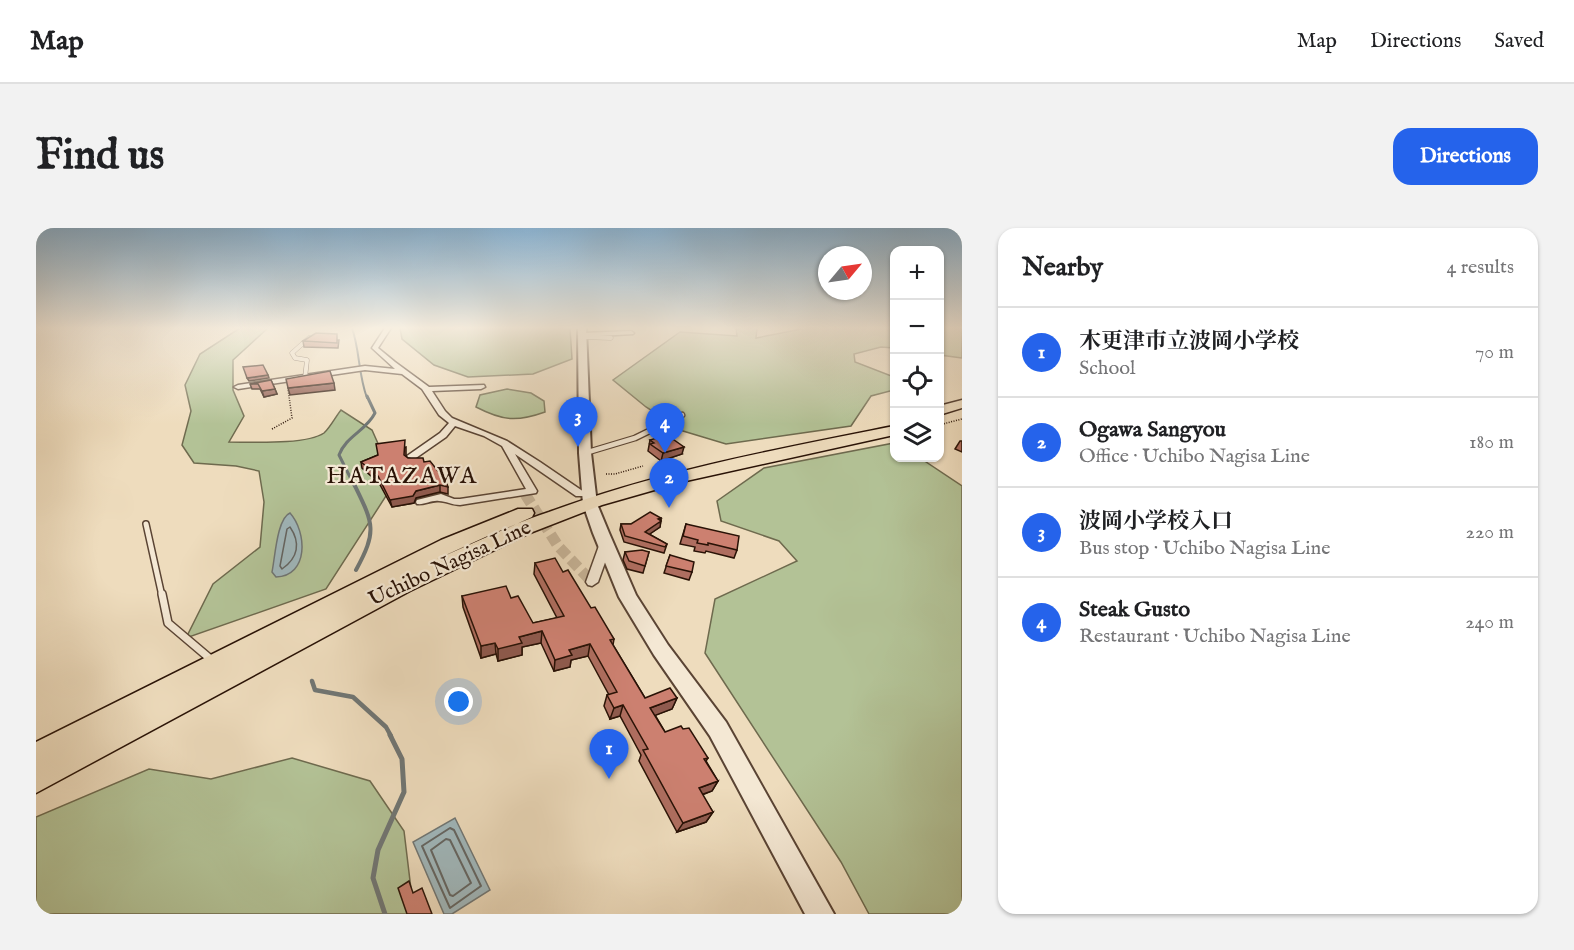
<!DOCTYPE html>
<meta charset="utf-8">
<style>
body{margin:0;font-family:"IM FELL English","Noto Serif JP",serif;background:#f2f2f2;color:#202124}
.controls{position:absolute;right:18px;top:18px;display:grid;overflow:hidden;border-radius:12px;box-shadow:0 2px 4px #0004}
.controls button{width:54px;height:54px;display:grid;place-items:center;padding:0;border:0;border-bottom:2px solid #e0e0e0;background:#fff;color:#202124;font:30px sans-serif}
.compass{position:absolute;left:782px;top:18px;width:54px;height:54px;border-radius:50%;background:#fff;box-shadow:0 2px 4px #0004;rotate:61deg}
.you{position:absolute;left:423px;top:474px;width:21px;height:21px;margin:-15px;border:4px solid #fff;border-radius:50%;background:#1a73e8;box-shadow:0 0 0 9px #1a73e833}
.badge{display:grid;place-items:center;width:39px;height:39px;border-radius:50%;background:#2563eb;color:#fff;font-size:20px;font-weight:700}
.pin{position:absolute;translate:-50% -50px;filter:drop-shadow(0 2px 3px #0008)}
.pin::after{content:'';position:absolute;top:32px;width:21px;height:18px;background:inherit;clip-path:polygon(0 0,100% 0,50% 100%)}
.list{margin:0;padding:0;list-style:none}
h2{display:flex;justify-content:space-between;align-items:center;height:78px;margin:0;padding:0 24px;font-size:26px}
h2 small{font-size:20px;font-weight:400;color:#757577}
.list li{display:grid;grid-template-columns:39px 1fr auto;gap:18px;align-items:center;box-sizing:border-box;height:90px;padding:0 24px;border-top:2px solid #e0e0e0}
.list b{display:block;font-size:22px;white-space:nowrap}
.list p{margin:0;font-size:20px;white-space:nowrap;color:#757577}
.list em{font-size:20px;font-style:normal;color:#757577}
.icon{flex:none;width:33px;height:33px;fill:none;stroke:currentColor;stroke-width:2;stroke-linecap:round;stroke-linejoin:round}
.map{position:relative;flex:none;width:926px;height:686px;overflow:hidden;border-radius:18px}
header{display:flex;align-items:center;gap:36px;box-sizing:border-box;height:84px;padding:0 30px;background:#fff;border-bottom:2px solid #e0e0e0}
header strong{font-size:28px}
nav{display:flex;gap:33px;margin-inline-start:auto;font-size:21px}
.intro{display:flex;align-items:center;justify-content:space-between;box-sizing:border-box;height:144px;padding:0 36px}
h1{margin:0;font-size:42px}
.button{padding:15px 27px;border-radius:18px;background:#2563eb;color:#fff;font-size:21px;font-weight:700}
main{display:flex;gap:36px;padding:0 36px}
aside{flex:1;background:#fff;border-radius:18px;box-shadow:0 2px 4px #0004}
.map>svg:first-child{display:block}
.green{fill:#b3c296;stroke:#6e6a4e;stroke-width:1.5}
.water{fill:#a0b8bd;stroke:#707674;stroke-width:1.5}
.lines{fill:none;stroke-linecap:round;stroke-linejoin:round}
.shore-far1{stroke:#646562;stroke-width:1.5}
.shore{stroke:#646562;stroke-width:2}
.stream-far4{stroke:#707674;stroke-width:2}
.stream-far3{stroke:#707674;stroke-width:3}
.stream-far2{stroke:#707674;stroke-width:4}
.stream-far1{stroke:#707674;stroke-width:4.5}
.stream{stroke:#707674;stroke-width:5}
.minor-tunnel{stroke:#c7b498;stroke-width:11;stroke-dasharray:11 5;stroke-linecap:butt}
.service-far3-casing{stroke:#5a4434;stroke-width:5}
.service-far2-casing{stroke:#5a4434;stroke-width:7}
.service-far1-casing{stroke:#5a4434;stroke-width:8}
.service-casing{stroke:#5a4434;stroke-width:10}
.minor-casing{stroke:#5a4434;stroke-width:3}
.tertiary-casing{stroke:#5a4434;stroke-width:4}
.trunk-casing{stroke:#291206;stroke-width:3}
.path{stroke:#291206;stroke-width:1.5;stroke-dasharray:1 1.5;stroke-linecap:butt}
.service-far3{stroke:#f4e8d4;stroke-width:4}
.service-far2{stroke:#f4e8d4;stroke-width:4.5}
.service-far1{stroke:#f4e8d4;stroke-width:5}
.service{stroke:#f4e8d4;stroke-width:7}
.minor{fill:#f4e8d4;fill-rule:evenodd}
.tertiary{fill:#f4e8d4;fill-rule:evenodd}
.trunk{fill:#eedcbd;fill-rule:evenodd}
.wall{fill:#af6e60;stroke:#291206;stroke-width:1.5}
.shaded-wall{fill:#8f5a4e;stroke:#291206;stroke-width:1.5}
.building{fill:#cc8070;stroke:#291206;stroke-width:1.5}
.labels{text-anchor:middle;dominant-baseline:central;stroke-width:4.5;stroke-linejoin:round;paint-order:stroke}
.street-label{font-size:21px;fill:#291206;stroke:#f4e8d4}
.quarter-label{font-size:24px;letter-spacing:1.5px;fill:#291206;stroke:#f4e8d4}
</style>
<header>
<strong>Map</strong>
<nav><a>Map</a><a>Directions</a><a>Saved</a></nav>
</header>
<div class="intro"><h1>Find us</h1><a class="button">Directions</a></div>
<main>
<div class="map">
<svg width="926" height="686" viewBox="0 0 926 686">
<rect width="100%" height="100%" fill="#eedcbd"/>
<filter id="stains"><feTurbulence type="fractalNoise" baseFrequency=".00333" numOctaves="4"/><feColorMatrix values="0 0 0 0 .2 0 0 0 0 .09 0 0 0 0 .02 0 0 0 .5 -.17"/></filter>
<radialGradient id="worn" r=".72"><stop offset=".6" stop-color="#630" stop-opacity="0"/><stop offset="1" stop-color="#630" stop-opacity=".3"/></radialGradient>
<!-- green -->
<g class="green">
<path d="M204,100H232L197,132V162L208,188L193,214C216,214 270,217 288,205C294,200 300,188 305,182L336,202L359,254L290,361L150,410L177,356L224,319L228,274L223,243L200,238L158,235L146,217L155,183L149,157L164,126Z"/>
<polygon points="364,100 534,100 536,131 497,146 432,149 398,137 366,111"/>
<polygon points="700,100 721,100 720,110 771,100 858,100 858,120 845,119 818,126 819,134 858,149 858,162 835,168 815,198 690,216 647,203 610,179 577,152 644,104 701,108"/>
<polygon points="904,100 926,100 926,130 904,127"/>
<path d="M471,161L495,165L508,173L509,184C481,194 467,193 440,179L444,167Z"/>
<polygon points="858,215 858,230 884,230 926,258 926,686 833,686 805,634 669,425 679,371 761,333 743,313 685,293 681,273 728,240"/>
<polygon points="256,530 334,553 368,603 378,686 0,686 0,589 113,541 175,551"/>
</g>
<!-- water -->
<g class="water">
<path d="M254,285C271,304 273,348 240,349L236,344C239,330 241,290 254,285Z"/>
<polygon points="419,590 454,662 416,686 408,686 377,614"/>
</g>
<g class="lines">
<!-- shore-far1 -->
<path class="shore-far1" d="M254,299C265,315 262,330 246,341L244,338L251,301Z"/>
<!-- shore -->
<g class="shore">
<polygon points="414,600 418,602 445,658 414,680 386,618"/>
<polygon points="410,611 414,612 435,655 417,668 414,667 395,622"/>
</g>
<!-- stream-far4 -->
<path class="stream-far4" d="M316,100C324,123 322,145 331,170"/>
<!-- stream-far3 -->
<path class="stream-far3" d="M318,257L303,227C310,208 330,203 339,185L331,168"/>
<!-- stream-far2 -->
<path class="stream-far2" d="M318,256C337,295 342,302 320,342"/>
<!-- stream-far1 -->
<polyline class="stream-far1" points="276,453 279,462 317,469 350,499 355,508"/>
<!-- stream -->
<polyline class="stream" points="349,686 337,650 342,622 368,564 366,531 354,507"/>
<!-- minor-tunnel -->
<polyline class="minor-tunnel" points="489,266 522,318 556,354"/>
<defs>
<g id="service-far3">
<polyline points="546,109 575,110"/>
<polyline points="269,150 271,132 259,130 256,125 273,110"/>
</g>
<polyline id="service-far2" points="549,225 599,210 646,187"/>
<polyline id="service-far1" points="110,296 126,368"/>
<polyline id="service" points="126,366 132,395 178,434"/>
<g id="minor">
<path d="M349,100H355L342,120L359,134L393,159L448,157L449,159L445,161L396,163L409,183L416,190L471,213L504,234L548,264V268H540L479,226L501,263L500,265L424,277C416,277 410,273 403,273C395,272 389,277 381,276L380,274L381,272L405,266L418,271H424L490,261L466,218L448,208L419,198L410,209L377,232H371V228L404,205L413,195L403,187L386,161L366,146L329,142L202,161L198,159L202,157L329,138L359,141L336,120Z"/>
<polygon points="595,103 598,105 597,106 546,109 543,107 546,105"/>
<polygon points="570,311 576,315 562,354 556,358 552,357 550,354 564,315"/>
</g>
<polygon id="tertiary" points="542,100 550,100 555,225 561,276 573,305 600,367 632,417 690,494 798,686 769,686 674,508 618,427 583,369 557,305 547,276 543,225"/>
<g id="trunk">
<polygon points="926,172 926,180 903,187 903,178"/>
<path d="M858,198V207L650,253L566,277L494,305L374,363L0,565V514L405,312L482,281H496L498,285L496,289L399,332C436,315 474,297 513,284C624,243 742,221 858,198Z"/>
</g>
</defs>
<!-- service-far3 casing -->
<use href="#service-far3" class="service-far3-casing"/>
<!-- service-far2 casing -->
<use href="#service-far2" class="service-far2-casing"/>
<!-- service-far1 casing -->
<use href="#service-far1" class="service-far1-casing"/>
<!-- service casing -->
<use href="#service" class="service-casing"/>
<!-- minor casing -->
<use href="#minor" class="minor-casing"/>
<!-- tertiary casing -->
<use href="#tertiary" class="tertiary-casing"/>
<!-- trunk casing -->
<use href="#trunk" class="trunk-casing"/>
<!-- path -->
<g class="path">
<polyline points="903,197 926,191"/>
<polyline points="236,201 256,190 252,161"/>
<polyline points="570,246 579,246 607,238"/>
</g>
<!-- service-far3 -->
<use href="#service-far3" class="service-far3"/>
<!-- service-far2 -->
<use href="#service-far2" class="service-far2"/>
<!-- service-far1 -->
<use href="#service-far1" class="service-far1"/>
<!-- service -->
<use href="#service" class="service"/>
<!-- minor -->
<use href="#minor" class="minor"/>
<!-- tertiary -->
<use href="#tertiary" class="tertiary"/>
<!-- trunk -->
<use href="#trunk" class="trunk"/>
</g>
<!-- wall -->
<g class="wall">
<polygon points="303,112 302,120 268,119 267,113"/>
<polygon points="235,152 241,166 228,169 224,161 216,161 214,156"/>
<polygon points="614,212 646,226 625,233 612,223"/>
<polygon points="924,213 926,213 926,224 919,221"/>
<polygon points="370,219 370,228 372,230 388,234 412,259 412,266 404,264 380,270 378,275 356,279 343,255 326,240 325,234 342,227"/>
<polygon points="625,290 624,299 613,306 631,316 628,325 588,314 584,302 585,296 595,296"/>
<polygon points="650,296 701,322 698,330 670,323 669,325 658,323 659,319 644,316"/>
<polygon points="589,324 613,324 607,345 591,341 587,332"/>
<polygon points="634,327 656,344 653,352 628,345"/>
<polygon points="499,335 527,344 578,411 577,417 609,470 641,470 636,481 619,487 629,504 672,530 670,533 682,553 676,563 666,567 677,584 670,594 641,604 603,533 605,527 584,488 574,491 568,478 571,467 573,467 552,428 535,432 534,439 518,443 505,415 486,419 486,427 462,433 460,426 445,430 427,379 426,368 475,370 497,395 521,390 498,346"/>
</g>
<!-- shaded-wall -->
<g class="shaded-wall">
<polygon points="232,147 233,150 213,153 211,150"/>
<polygon points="298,155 299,162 254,167 252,160"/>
<polygon points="239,161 241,166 228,169 226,163"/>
<polygon points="648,219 646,226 625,233 627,225"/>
<polygon points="404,257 404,264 380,270 378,275 356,279 354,272 380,263"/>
<polygon points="625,290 623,295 625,293 624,299 608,310 609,304"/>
<polygon points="506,403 505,415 486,419 486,427 462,433 462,421 483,409"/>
<polygon points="459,415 460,426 445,430 445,418"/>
<polygon points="554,416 552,428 535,432 534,439 518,443 519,432 533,422"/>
<polygon points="641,470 636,481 610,491 614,480"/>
<polygon points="587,477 584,488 574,491 578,480"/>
<polygon points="682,553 676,563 656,570 663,560"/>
<polygon points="677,584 670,594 641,604 647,595"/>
</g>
<!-- building -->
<g class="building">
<polygon points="280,105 301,106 301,115 267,113"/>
<polygon points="227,137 232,147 211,150 207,139"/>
<polygon points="294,143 298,155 252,160 250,151"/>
<polygon points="235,152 239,161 226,163 222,156 214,156"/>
<polygon points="631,207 648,219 627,225 614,216 618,215 614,212"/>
<polygon points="369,212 368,227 372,230 387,230 388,234 394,233 410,253 412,259 404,257 380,263 377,268 354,272 342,248 325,234 342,227 340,216"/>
<polygon points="614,284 625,290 622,291 625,293 609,304 631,316 629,319 589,308 585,296 595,296"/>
<polygon points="650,296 703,308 701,322 672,315 672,317 661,315 662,312 647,308"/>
<polygon points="606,322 613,324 609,338 593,333 589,324"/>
<polygon points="634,327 658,334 656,344 630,338"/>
<polygon points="519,330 527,344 532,342 555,380 559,379 578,411 574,412 609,470 634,460 641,470 614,480 629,504 645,498 647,501 653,500 672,530 668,531 682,553 663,560 677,584 647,595 607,522 612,521 587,477 578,480 571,467 581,464 554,416 533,422 536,427 519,432 506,403 483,409 486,415 462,421 459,415 445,418 426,368 470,358 475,370 482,368 497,395 528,388 499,335"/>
<polygon points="373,653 377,665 386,660 396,686 371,686 362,660"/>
</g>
<!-- sky -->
<linearGradient id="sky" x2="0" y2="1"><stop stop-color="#8bb6d7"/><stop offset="0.51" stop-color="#f7efe1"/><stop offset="1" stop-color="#f7efe1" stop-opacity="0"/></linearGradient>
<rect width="926" height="196" fill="url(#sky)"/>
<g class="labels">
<!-- street labels -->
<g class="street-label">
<text transform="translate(414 336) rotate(-25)">Uchibo Nagisa Line</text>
</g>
<!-- quarter labels -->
<g class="quarter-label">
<text x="366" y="248">HATAZAWA</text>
</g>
</g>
<rect width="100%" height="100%" filter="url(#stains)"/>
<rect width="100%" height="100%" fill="url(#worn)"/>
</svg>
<div class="controls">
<button>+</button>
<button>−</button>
<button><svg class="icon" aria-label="locate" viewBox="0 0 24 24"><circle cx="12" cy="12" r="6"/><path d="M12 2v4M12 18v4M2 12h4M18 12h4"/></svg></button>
<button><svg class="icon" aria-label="layers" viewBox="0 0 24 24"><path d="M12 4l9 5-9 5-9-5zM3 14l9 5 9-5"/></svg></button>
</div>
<svg class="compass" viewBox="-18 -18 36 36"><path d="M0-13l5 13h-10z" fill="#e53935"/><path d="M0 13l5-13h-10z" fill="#757577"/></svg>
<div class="you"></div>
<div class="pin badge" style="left:573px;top:551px">1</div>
<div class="pin badge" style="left:633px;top:280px">2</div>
<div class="pin badge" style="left:542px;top:219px">3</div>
<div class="pin badge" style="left:629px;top:225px">4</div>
</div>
<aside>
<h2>Nearby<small>4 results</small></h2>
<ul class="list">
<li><span class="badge">1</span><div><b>木更津市立波岡小学校</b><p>School</p></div><em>70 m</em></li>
<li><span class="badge">2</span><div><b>Ogawa Sangyou</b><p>Office · Uchibo Nagisa Line</p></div><em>180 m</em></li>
<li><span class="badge">3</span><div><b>波岡小学校入口</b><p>Bus stop · Uchibo Nagisa Line</p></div><em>220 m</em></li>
<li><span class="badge">4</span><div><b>Steak Gusto</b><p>Restaurant · Uchibo Nagisa Line</p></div><em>240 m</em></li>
</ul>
</aside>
</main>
